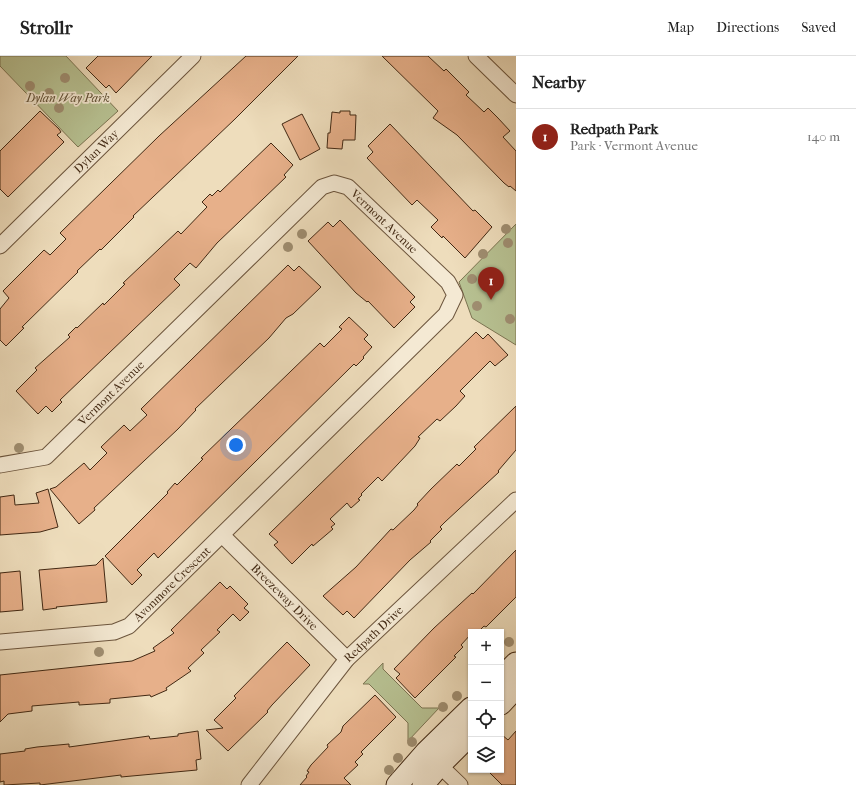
<!DOCTYPE html>
<meta charset="utf-8">
<style>
body{margin:0;font-family:"IM FELL French Canon",serif;background:#f6f6f6;color:#222}
.controls{position:absolute;right:12px;bottom:12px;display:grid;overflow:hidden;border-radius:0px;box-shadow:0 1px 3px #0004}
.controls button{width:36px;height:36px;display:grid;place-items:center;padding:0;border:0;border-bottom:1px solid #e0e0e0;background:#fff;color:#222;font:20px sans-serif}
.you{position:absolute;left:236px;top:389px;width:14px;height:14px;margin:-10px;border:3px solid #fff;border-radius:50%;background:#1a73e8;box-shadow:0 0 0 6px #1a73e833}
.badge{display:grid;place-items:center;width:26px;height:26px;border-radius:50%;background:#8f2418;color:#fff;font-size:13px;font-weight:700}
.pin{position:absolute;translate:-50% -33px;filter:drop-shadow(0 1px 2px #0008)}
.pin::after{content:'';position:absolute;top:21px;width:14px;height:12px;background:inherit;clip-path:polygon(0 0,100% 0,50% 100%)}
.list{margin:0;padding:0;list-style:none}
h2{display:flex;justify-content:space-between;align-items:center;height:52px;margin:0;padding:0 16px;font-size:17px}
h2 small{font-size:13px;font-weight:400;color:#767676}
.list li{display:grid;grid-template-columns:26px 1fr auto;gap:12px;align-items:center;box-sizing:border-box;height:56px;padding:0 16px;border-top:1px solid #e0e0e0}
.list b{display:block;font-size:15px;white-space:nowrap}
.list p{margin:0;font-size:13px;white-space:nowrap;color:#767676}
.list em{font-size:13px;font-style:normal;color:#767676}
.icon{flex:none;width:22px;height:22px;fill:none;stroke:currentColor;stroke-width:2;stroke-linecap:round;stroke-linejoin:round}
.map{position:relative;flex:none;width:516px;height:729px;overflow:hidden}
header{display:flex;align-items:center;gap:24px;box-sizing:border-box;height:56px;padding:0 20px;background:#fff;border-bottom:1px solid #e0e0e0}
header strong{font-size:19px}
nav{display:flex;gap:22px;margin-inline-start:auto;font-size:14px}
main{display:flex}
aside{flex:1;background:#fff}
.map>svg:first-child{display:block}
.green{fill:#b7c192;stroke:#7c7452}
.building{fill:#e7b08a;stroke:#412813}
.lines{fill:none;stroke-linecap:round;stroke-linejoin:round}
.street-casing{stroke:#6c553d;stroke-width:17}
.secondary-casing{stroke:#412813;stroke-width:23}
.street{stroke:#f4e9d3;stroke-width:15}
.secondary{stroke:#f4e9d3;stroke-width:21}
.tree{fill:#9f8e71}
.labels{text-anchor:middle;dominant-baseline:central;stroke-width:3.5;stroke-linejoin:round;paint-order:stroke}
.park-label{font-size:12px;font-style:italic;fill:#5e4e33;stroke:#f4e9d3}
.street-label{font-size:12px;fill:#412813;stroke:#f4e9d3}
</style>
<header>
<strong>Strollr</strong>
<nav><a>Map</a><a>Directions</a><a>Saved</a></nav>
</header>
<main>
<div class="map">
<svg width="516" height="729" viewBox="0 0 516 729">
<rect width="100%" height="100%" fill="#eeddbc"/>
<filter id="stains"><feTurbulence type="fractalNoise" baseFrequency=".005" numOctaves="4"/><feColorMatrix values="0 0 0 0 .2 0 0 0 0 .09 0 0 0 0 .02 0 0 0 .5 -.17"/></filter>
<radialGradient id="worn" r=".72"><stop offset=".6" stop-color="#630" stop-opacity="0"/><stop offset="1" stop-color="#630" stop-opacity=".3"/></radialGradient>
<!-- green -->
<g class="green">
<polygon points="0,0 66,0 118,55 78,91 0,10"/>
<polygon points="516,168 516,289 472,262 459,226"/>
<polygon points="383,607 383,613 422,652 439,652 408,685 408,667 369,628 363,628"/>
</g>
<!-- building -->
<g class="building">
<polygon points="98,0 152,0 116,37 109,29 106,32 86,12"/>
<polygon points="246,0 298,0 235,63 133,160 134,161 101,194 100,193 77,215 78,216 22,271 24,272 6,290 0,284 0,253 9,242 3,235 44,194 50,199 66,183 60,177 159,80"/>
<polygon points="382,0 428,0 444,15 446,13 469,36 466,39 484,56 488,52 498,62 510,75 503,81 516,95 516,135 510,130 509,131 504,127 457,79 433,62 438,55"/>
<polygon points="40,55 59,73 61,76 57,79 64,86 8,141 0,133 0,95"/>
<polygon points="340,55 350,55 350,59 356,59 355,84 343,84 342,93 327,92 328,77 330,77 332,56 340,57"/>
<polygon points="302,58 320,93 300,104 282,68"/>
<polygon points="390,68 473,155 475,154 492,171 465,202 443,180 442,182 431,171 438,164 417,144 412,149 367,102 373,96 368,90"/>
<polygon points="271,87 293,109 284,119 286,121 217,187 196,212 190,207 174,223 180,229 60,344 62,346 52,356 46,350 38,358 16,335 37,314 35,312 70,281 68,279 76,271 77,272 103,247 104,249 125,228 123,227 178,175 181,178 207,151 202,146 210,138 212,140 218,134 220,136"/>
<polygon points="340,164 415,241 410,246 415,251 394,272 368,245 367,246 356,237 308,185 328,166 333,171"/>
<polygon points="288,209 294,215 299,210 321,231 293,258 286,262 269,282 195,353 196,354 178,373 94,452 95,454 79,468 50,433 56,431 84,407 90,414 107,397 101,391 124,369 130,375 147,359 141,353"/>
<polygon points="349,261 368,279 364,283 372,291 363,301 364,302 356,310 354,308 158,502 154,497 137,514 142,519 132,529 105,500 168,437 167,436 175,427 177,429 203,403 201,402 320,287 324,291 342,273 339,271"/>
<polygon points="476,276 483,283 488,278 508,299 495,310 490,305 460,335 465,340 456,350 440,365 437,363 418,381 420,382 415,390 382,425 378,421 361,438 362,439 358,443 360,444 351,452 347,447 330,463 335,468 331,471 333,473 313,490 312,488 292,508 274,489 278,486 269,478"/>
<polygon points="516,350 516,394 498,415 499,416 445,466 440,471 442,473 430,485 431,486 410,504 354,562 347,555 343,559 323,540 356,511 391,473 393,474 414,454 418,449 417,448 431,433 457,408 459,410 476,393 474,391"/>
<polygon points="48,433 58,471 40,476 0,479 0,441 14,439 15,449 39,447 36,437"/>
<polygon points="516,494 516,541 486,571 484,570 478,576 471,576 471,578 461,589 463,591 454,600 456,601 415,642 396,622 400,618 394,613 434,572 472,537 473,538"/>
<polygon points="103,502 107,546 56,551 57,552 43,554 39,514 96,509"/>
<polygon points="20,515 23,554 0,556 0,517"/>
<polygon points="220,526 227,533 230,530 248,548 244,552 249,556 240,565 233,558 217,574 220,576 201,594 204,597 188,612 191,615 166,632 167,634 151,641 150,639 110,643 110,647 79,649 79,646 32,650 32,655 8,658 0,666 0,619 132,605 155,595 153,592 174,577 171,574"/>
<polygon points="287,586 310,609 272,649 267,655 268,656 228,695 206,674 223,672 214,664 236,642 234,640"/>
<polygon points="375,639 396,661 361,696 363,698 355,706 358,709 344,722 351,729 300,729 307,721 306,720 309,716 307,715 311,709 328,691 327,689 341,676 343,670"/>
<polygon points="198,675 201,703 196,704 197,714 121,721 121,719 40,729 40,727 4,729 4,725 0,726 0,698 25,695 25,693 37,691 69,688 69,691 149,680 150,683 178,680 178,678"/>
<polygon points="516,675 516,729 502,729 487,714 501,714 501,678 508,684"/>
</g>
<g class="lines">
<defs>
<g id="street">
<polyline points="476,0 516,39"/>
<path id="s1" d="M0,190L193,0"/>
<path id="s2" d="M0,409L46,401L322,131L334,127L348,131L448,226L455,239L446,258L129,570L114,576L0,586"/>
<path id="s3" d="M222,479L347,603"/>
<polyline points="432,702 460,729"/>
<path id="s4" d="M249,729L347,603L516,444"/>
</g>
<g id="secondary">
<polyline points="501,622 516,607"/>
<polyline points="501,648 516,632"/>
<polyline points="397,729 426,696 471,652"/>
<polyline points="423,729 440,709 471,678"/>
</g>
</defs>
<!-- street casing -->
<use href="#street" class="street-casing"/>
<!-- secondary casing -->
<use href="#secondary" class="secondary-casing"/>
<!-- street -->
<use href="#street" class="street"/>
<!-- secondary -->
<use href="#secondary" class="secondary"/>
</g>
<!-- trees -->
<g class="tree">
<circle cx="65" cy="22" r="5"/>
<circle cx="30" cy="30" r="5"/>
<circle cx="49" cy="37" r="5"/>
<circle cx="76" cy="44" r="5"/>
<circle cx="59" cy="52" r="5"/>
<circle cx="506" cy="173" r="5"/>
<circle cx="302" cy="178" r="5"/>
<circle cx="508" cy="187" r="5"/>
<circle cx="288" cy="191" r="5"/>
<circle cx="483" cy="198" r="5"/>
<circle cx="472" cy="223" r="5"/>
<circle cx="477" cy="250" r="5"/>
<circle cx="510" cy="263" r="5"/>
<circle cx="19" cy="392" r="5"/>
<circle cx="509" cy="586" r="5"/>
<circle cx="99" cy="596" r="5"/>
<circle cx="457" cy="640" r="5"/>
<circle cx="443" cy="651" r="5"/>
<circle cx="412" cy="686" r="5"/>
<circle cx="398" cy="702" r="5"/>
<circle cx="389" cy="714" r="5"/>
</g>
<g class="labels">
<!-- park labels -->
<g class="park-label">
<text x="68" y="42">Dylan Way Park</text>
</g>
<!-- street labels -->
<g class="street-label">
<text stroke="none"><textPath href="#s1" startOffset="135">Dylan Way</textPath></text>
<text stroke="none"><textPath href="#s2" startOffset="510">Vermont Avenue</textPath></text>
<text stroke="none"><textPath href="#s2" startOffset="138">Vermont Avenue</textPath></text>
<text transform="translate(172 528) rotate(-44)">Avonmore Crescent</text>
<text stroke="none"><textPath href="#s3" startOffset="88">Breezeway Drive</textPath></text>
<text stroke="none"><textPath href="#s4" startOffset="196">Redpath Drive</textPath></text>
</g>
</g>
<rect width="100%" height="100%" filter="url(#stains)"/>
<rect width="100%" height="100%" fill="url(#worn)"/>
</svg>
<div class="controls">
<button>+</button>
<button>−</button>
<button><svg class="icon" aria-label="locate" viewBox="0 0 24 24"><circle cx="12" cy="12" r="6"/><path d="M12 2v4M12 18v4M2 12h4M18 12h4"/></svg></button>
<button><svg class="icon" aria-label="layers" viewBox="0 0 24 24"><path d="M12 4l9 5-9 5-9-5zM3 14l9 5 9-5"/></svg></button>
</div>
<div class="you"></div>
<div class="pin badge" style="left:491px;top:244px">1</div>
</div>
<aside>
<h2>Nearby<small></small></h2>
<ul class="list">
<li><span class="badge">1</span><div><b>Redpath Park</b><p>Park · Vermont Avenue</p></div><em>140 m</em></li>
</ul>
</aside>
</main>
